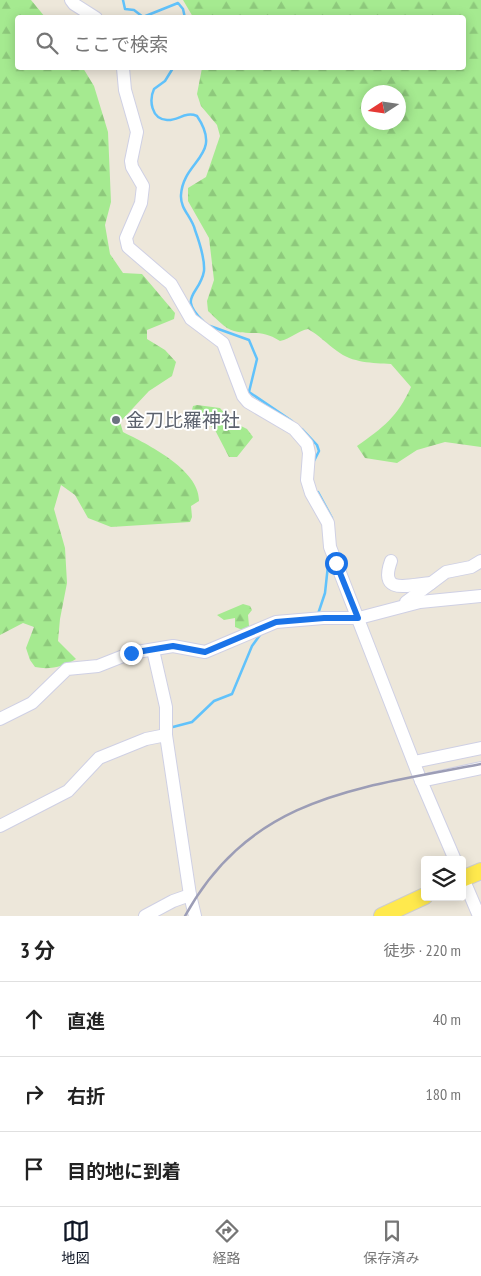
<!DOCTYPE html>
<html lang="ja">
<meta charset="utf-8">
<style>
body{margin:0;font-family:"PT Sans Narrow","Noto Sans JP",sans-serif;background:#f6f6f6;color:#222}
.controls{position:absolute;right:15px;bottom:15px;display:grid;overflow:hidden;border-radius:5px;box-shadow:0 2px 12px #0003}
.controls button{width:45px;height:45px;display:grid;place-items:center;padding:0;border:0;border-bottom:1px solid #e0e0e0;background:#fff;color:#222;font:25px sans-serif}
.compass{position:absolute;left:361px;top:85px;width:45px;height:45px;border-radius:50%;background:#fff;box-shadow:0 2px 12px #0003;rotate:258deg}
.stop{position:absolute;width:15px;height:15px;margin:-11px;border:4px solid #1a73e8;border-radius:50%;background:#fff}
.stop.end{background:#1a73e8;border-color:#fff;box-shadow:0 1px 5px #0008}
.list{margin:0;padding:0;list-style:none}
h2{display:flex;justify-content:space-between;align-items:center;height:65px;margin:0;padding:0 20px;font-size:21px}
h2 small{font-size:16px;font-weight:400;color:#767676}
.list li{display:grid;grid-template-columns:32px 1fr auto;gap:15px;align-items:center;box-sizing:border-box;height:75px;padding:0 20px;border-top:1px solid #e0e0e0}
.list b{display:block;font-size:19px;white-space:nowrap}
.list em{font-size:16px;font-style:normal;color:#767676}
.icon{flex:none;width:28px;height:28px;fill:none;stroke:currentColor;stroke-width:2;stroke-linecap:round;stroke-linejoin:round}
.map{position:relative;flex:none;width:481px;height:916px;overflow:hidden}
.search{position:absolute;background:#fff;box-shadow:0 2px 12px #0003;left:15px;right:15px;top:15px;height:55px;display:flex;align-items:center;gap:12px;box-sizing:border-box;padding:0 18px;border-radius:5px;color:#767676;font-size:19px}
.sheet{height:290px;background:#fff}
nav{display:flex;justify-content:space-around;align-items:center;box-sizing:border-box;height:70px;border-top:1px solid #e0e0e0;background:#fff;font-size:14px;color:#767676}
nav a{display:grid;justify-items:center;gap:2px}
nav .on{color:#111827}
.map>svg:first-child{display:block}
.forest{fill:url(#forest-firs);fill-rule:evenodd}
.lines{fill:none;stroke-linecap:round;stroke-linejoin:round}
.stream{stroke:#61c2fb;stroke-width:2.5}
.minor-casing{stroke:#cfd0e4;stroke-width:14}
.major-casing{stroke:#ccc;stroke-width:18}
.minor{stroke:#fff;stroke-width:12}
.major{stroke:#ffe94d;stroke-width:16}
.rail{stroke:#9c9db6;stroke-width:2.5}
.route{stroke:#1a73e8;stroke-width:6}
.worship-dot{fill:#6b7280;stroke:#fff;stroke-width:2}
.labels{text-anchor:middle;dominant-baseline:central;stroke-width:4;stroke-linejoin:round;paint-order:stroke}
.worship-label{font-size:19px;fill:#5b616d;stroke:#fff;text-anchor:start}
</style>
<div class="map">
<svg width="481" height="916" viewBox="0 0 481 916">
<defs>
<pattern id="forest-firs" width="22" height="20" patternUnits="userSpaceOnUse" patternTransform="scale(1.25)"><rect width="22" height="20" fill="#a5ea90"/><path d="M5 1l3.5 6h-7zM16 11l3.5 6h-7z" fill="#8ec97c"/></pattern>
</defs>
<rect width="100%" height="100%" fill="#ede7da"/>
<!-- forest -->
<g class="forest">
<path d="M0,0H31L45,17L18,18V68H83L94,86L108,132L111,202L105,225L110,254L123,273L142,274L175,313L174,319L147,330V339L165,350L176,362L172,376L149,391L120,422L123,432C147,444 200,470 199,501L191,506L192,517L190,522L111,527L88,518L75,495L61,485L54,509L65,548L67,583L60,619L58,641L76,659C64,667 49,670 35,667L30,660L26,648L34,627L23,623L0,635Z"/>
<path d="M183,0H481V447L445,442L417,450L397,463L365,458L357,446C383,428 398,416 411,387L391,364C373,363 352,363 337,351C327,344 319,335 308,329C297,331 291,339 280,341C260,328 251,336 234,331C225,329 215,317 208,311L207,301L214,280L209,238L188,201V188L206,177L220,136L217,125L201,106L197,94L202,68H464V18L193,17ZM398,92V122H368V92Z"/>
<polygon points="197,405 220,408 231,421 247,429 253,437 237,457 229,457 215,430 192,410 193,406"/>
<polygon points="243,604 250,606 252,610 248,615 249,626 245,631 235,627 235,618 224,620 217,615"/>
</g>
<g class="lines">
<!-- stream -->
<g class="stream">
<polyline points="123,0 125,9 134,10 143,17 178,3 183,9 185,18"/>
<path d="M173,68L165,81L154,89C149,100 151,119 167,120C178,121 185,111 197,116C224,156 183,160 181,195C180,209 192,217 195,230C199,241 205,259 204,271C200,295 177,296 203,321"/>
<polyline points="210,326 249,340 257,359 249,392 292,421"/>
<polyline points="302,429 317,445 319,451 314,461"/>
<polyline points="318,492 332,518"/>
<polyline points="318,614 325,593 329,556"/>
<polyline points="169,728 192,722 214,701 232,694 252,646 260,635"/>
</g>
<defs>
<g id="minor">
<polyline points="71,0 74,4 96,18"/>
<polyline points="123,68 125,90 137,132 131,161 132,167 143,186 141,203 126,238 128,247 171,284 191,319 223,343 243,396 248,402 294,429 307,444 309,453 307,480 311,493 328,523 330,547 419,776 455,860"/>
<path d="M391,561C378,597 411,584 431,583"/>
<polyline points="406,602 446,572 471,567 481,561"/>
<polyline points="153,650 166,707 166,735 190,895 195,916"/>
<polyline points="0,719 32,703 67,669 98,666 131,653 173,646 205,652 276,622 323,618 359,618 420,602 481,596"/>
<polyline points="414,762 481,748"/>
<polyline points="421,781 481,768"/>
<polyline points="0,826 68,791 99,758 146,739 166,735"/>
<polyline points="462,876 479,916"/>
<polyline points="145,916 173,901 190,895"/>
</g>
<g id="major">
<polyline points="462,879 481,871"/>
<polyline points="382,916 425,896"/>
</g>
</defs>
<!-- minor casing -->
<use href="#minor" class="minor-casing"/>
<!-- major casing -->
<use href="#major" class="major-casing"/>
<!-- minor -->
<use href="#minor" class="minor"/>
<!-- major -->
<use href="#major" class="major"/>
<!-- rail -->
<path class="rail" d="M185,916C252,795 360,788 481,764"/>
</g>
<g class="lines">
<!-- route -->
<polyline class="route" points="131,653 173,646 205,652 276,622 324,618 358,618 336,563"/>
</g>
<!-- markers -->
<circle class="worship-dot" cx="116" cy="420" r="5"/>
<g class="labels">
<!-- worship labels -->
<g class="worship-label">
<text x="126" y="420">金刀比羅神社</text>
</g>
</g>
</svg>
<div class="controls">
<button><svg class="icon" aria-label="layers" viewBox="0 0 24 24"><path d="M12 4l9 5-9 5-9-5zM3 14l9 5 9-5"/></svg></button>
</div>
<svg class="compass" viewBox="-18 -18 36 36"><path d="M0-13l5 13h-10z" fill="#e53935"/><path d="M0 13l5-13h-10z" fill="#767676"/></svg>
<div class="stop" style="left:336px;top:563px"></div>
<div class="stop end" style="left:131px;top:653px"></div>
<div class="search"><svg class="icon" aria-label="search" viewBox="0 0 24 24"><circle cx="10" cy="10" r="6"/><path d="M15 15l6 6"/></svg>ここで検索</div>
</div>
<section class="sheet">
<h2>3 分<small>徒歩 · 220 m</small></h2>
<ul class="list">
<li><svg class="icon" aria-label="ahead" viewBox="0 0 24 24"><path d="M12 20V5M6 11l6-6 6 6"/></svg><div><b>直進</b></div><em>40 m</em></li>
<li><svg class="icon" aria-label="right" viewBox="0 0 24 24"><path d="M7 20v-9h11M14 6l5 5-5 5"/></svg><div><b>右折</b></div><em>180 m</em></li>
<li><svg class="icon" aria-label="arrive" viewBox="0 0 24 24"><path d="M6 21V4h12l-3 4 3 4H6"/></svg><div><b>目的地に到着</b></div></li>
</ul>
</section>
<nav>
<a class="on"><svg class="icon" aria-label="map" viewBox="0 0 24 24"><path d="M3 6l6-2 6 2 6-2v14l-6 2-6-2-6 2zM9 4v14M15 6v14"/></svg>地図</a>
<a><svg class="icon" aria-label="directions" viewBox="0 0 24 24"><path d="M12 3l9 9-9 9-9-9zM9 14v-3h6M13 9l2 2-2 2"/></svg>経路</a>
<a><svg class="icon" aria-label="saved" viewBox="0 0 24 24"><path d="M7 4h10v16l-5-4-5 4z"/></svg>保存済み</a>
</nav>
